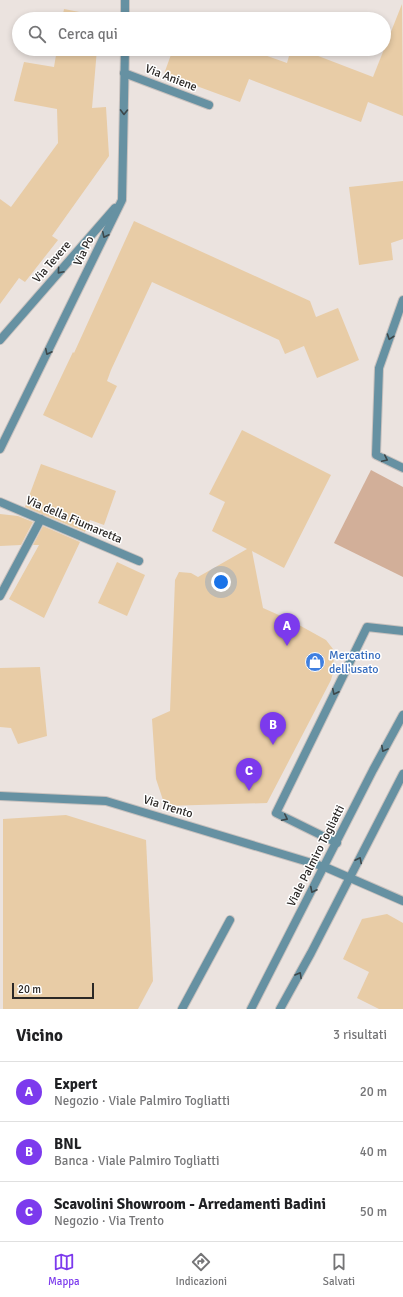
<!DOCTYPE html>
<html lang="it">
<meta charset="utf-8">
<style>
body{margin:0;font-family:Signika,sans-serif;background:#f6f6f6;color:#202124}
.scale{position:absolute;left:12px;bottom:10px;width:82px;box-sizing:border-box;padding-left:4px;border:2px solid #2b2826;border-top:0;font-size:11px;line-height:14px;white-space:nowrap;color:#2b2826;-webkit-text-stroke:3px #fff;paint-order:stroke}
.you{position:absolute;left:221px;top:582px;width:14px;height:14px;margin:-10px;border:3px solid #fff;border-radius:50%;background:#1a73e8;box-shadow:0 0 0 6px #1a73e833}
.badge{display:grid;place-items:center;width:26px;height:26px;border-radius:50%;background:#7c3aed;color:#fff;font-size:13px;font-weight:700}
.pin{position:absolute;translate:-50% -33px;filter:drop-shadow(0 1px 2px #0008)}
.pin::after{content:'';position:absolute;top:21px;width:14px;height:12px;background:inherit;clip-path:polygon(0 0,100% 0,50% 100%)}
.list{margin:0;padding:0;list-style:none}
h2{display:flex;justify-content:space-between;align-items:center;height:52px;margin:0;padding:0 16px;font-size:17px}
h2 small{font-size:13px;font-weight:400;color:#757577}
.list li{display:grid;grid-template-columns:26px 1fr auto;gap:12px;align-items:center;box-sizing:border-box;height:60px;padding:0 16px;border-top:1px solid #e0e0e0}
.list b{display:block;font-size:15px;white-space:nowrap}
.list p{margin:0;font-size:13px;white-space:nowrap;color:#757577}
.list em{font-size:13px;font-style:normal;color:#757577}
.icon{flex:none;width:22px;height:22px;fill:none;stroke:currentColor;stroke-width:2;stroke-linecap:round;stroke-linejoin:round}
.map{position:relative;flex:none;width:403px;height:1009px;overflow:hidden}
.search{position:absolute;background:#fff;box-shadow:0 2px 6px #0003;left:12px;right:12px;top:12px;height:44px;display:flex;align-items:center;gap:10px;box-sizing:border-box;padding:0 14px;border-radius:22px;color:#757577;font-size:15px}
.sheet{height:232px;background:#fff}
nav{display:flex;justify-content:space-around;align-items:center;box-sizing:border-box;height:56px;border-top:1px solid #e0e0e0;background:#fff;font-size:11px;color:#757577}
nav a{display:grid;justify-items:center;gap:2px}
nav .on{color:#7c3aed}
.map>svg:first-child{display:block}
.green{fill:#d2af99}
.building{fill:#e8cca6}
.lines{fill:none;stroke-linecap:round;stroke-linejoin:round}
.service-casing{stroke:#c8c1be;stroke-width:10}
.minor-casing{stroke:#c8c1be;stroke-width:10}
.tertiary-casing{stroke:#c8c1be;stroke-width:10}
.service{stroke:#6691a2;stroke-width:8}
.minor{stroke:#6691a2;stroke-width:8}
.tertiary{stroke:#6691a2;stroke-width:8}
.oneway{stroke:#3d484b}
.labels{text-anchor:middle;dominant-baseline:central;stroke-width:3;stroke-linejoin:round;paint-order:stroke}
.street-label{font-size:12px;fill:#2b2826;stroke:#fff}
.shop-label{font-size:12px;fill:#366cbe;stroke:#fff;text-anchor:start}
</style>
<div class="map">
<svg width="403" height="1009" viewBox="0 0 403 1009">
<rect width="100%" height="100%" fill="#ebe3df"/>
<!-- green -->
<polygon class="green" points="371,470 403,487 403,577 334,543"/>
<!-- building -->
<g class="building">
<polygon points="402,4 403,116 368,102 361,122 249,79 240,102 164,74 173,49 248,49 287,63 291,49 300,49 373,77"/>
<polygon points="64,9 100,16 100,19 62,19"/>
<polygon points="57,49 97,49 92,108 106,107 109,156 52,236 58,240 25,282 19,278 0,304 0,199 11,207 58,143 57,109 14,101 24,62 54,67"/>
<polygon points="403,181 403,239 391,243 393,260 359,265 349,187"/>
<polygon points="134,221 310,301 316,317 338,308 359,360 317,378 304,346 285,354 279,340 152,282 111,370 107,381 117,386 92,438 43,415 73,352 74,353"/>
<polygon points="242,430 331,475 284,568 252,551 263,608 290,620 326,640 333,649 334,669 331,680 267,803 165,806 156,779 152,719 170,711 175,580 179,572 191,573 198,577 247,549 212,531 225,502 209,494"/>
<polygon points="41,464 116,491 104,525 90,520 85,532 25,507"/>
<polygon points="0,514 18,516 33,522 21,545 0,546"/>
<polygon points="43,526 80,542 44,618 9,599 39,545 33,545"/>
<polygon points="117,562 145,575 127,616 98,603"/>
<polygon points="40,667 47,736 18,744 11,728 0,727 0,668"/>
<polygon points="66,815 146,840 153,981 138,1009 3,1009 3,819"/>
<polygon points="387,914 403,923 403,1009 379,1009 357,998 369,972 343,959 362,919"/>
</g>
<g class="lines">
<defs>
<g id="service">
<polyline points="337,843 276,813 367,627 403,631"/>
<polyline points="182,1009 230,920"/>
</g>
<g id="minor">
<polyline points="125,19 125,0"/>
<polyline points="124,73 209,105"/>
<polyline points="403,300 379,368 376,455 403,468"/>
<polyline points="0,340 115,208"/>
<polyline points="0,449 122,200 125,49"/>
<polyline points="0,502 139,561"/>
<polyline points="0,596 41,519"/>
<polyline points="0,796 106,801 325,867 403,901"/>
</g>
<g id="tertiary">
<polyline points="251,1009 373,770 403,715"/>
<polyline points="280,1009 311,953 403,774"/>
</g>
</defs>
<!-- service casing -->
<use href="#service" class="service-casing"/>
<!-- minor casing -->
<use href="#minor" class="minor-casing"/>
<!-- tertiary casing -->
<use href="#tertiary" class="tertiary-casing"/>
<!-- service -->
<use href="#service" class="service"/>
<!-- minor -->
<use href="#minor" class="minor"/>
<!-- tertiary -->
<use href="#tertiary" class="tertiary"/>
</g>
<!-- one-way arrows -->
<defs><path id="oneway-chevron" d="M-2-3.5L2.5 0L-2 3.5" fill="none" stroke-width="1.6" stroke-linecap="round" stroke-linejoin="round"/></defs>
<g class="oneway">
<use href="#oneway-chevron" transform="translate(124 112) rotate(91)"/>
<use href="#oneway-chevron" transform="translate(105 235) rotate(116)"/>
<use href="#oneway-chevron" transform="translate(60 271) rotate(131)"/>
<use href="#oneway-chevron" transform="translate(390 337) rotate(109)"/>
<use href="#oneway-chevron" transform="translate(48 352) rotate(116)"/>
<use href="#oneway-chevron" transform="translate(385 459) rotate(25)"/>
<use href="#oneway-chevron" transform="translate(335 692) rotate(116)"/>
<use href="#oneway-chevron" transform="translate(384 749) rotate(118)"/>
<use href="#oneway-chevron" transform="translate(285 818) rotate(26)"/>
<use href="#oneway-chevron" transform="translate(359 860) rotate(-63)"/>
<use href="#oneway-chevron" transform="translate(313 890) rotate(117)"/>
<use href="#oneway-chevron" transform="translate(299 975) rotate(-61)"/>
</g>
<!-- icons -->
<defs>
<symbol id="shop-disc" viewBox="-11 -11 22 22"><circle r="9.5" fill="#3f7fe0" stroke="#fff"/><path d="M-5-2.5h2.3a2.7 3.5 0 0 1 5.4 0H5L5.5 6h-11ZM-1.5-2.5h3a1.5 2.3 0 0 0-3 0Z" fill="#fff"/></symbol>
</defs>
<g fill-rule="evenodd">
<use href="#shop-disc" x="304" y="651" width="22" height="22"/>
</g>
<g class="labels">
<!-- street labels -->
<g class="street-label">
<text transform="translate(171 78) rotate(21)">Via Aniene</text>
<text transform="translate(84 251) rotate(-64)">Via Po</text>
<text transform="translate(52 262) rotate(-49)">Via Tevere</text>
<text transform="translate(74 520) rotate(23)">Via della Fiumaretta</text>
<text transform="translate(168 807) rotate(17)">Via Trento</text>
<text transform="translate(316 856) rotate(-63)">Viale Palmiro Togliatti</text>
</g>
<!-- shop labels -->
<g class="shop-label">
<text x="329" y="655">Mercatino<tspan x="329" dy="14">dell'usato</tspan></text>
</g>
</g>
</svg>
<div class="scale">20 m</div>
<div class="you"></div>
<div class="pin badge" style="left:287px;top:646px">A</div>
<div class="pin badge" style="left:273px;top:745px">B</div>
<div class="pin badge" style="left:249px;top:791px">C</div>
<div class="search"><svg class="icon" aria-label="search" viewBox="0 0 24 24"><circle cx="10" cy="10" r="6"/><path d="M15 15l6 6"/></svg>Cerca qui</div>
</div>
<section class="sheet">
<h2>Vicino<small>3 risultati</small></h2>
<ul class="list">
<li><span class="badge">A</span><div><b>Expert</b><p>Negozio · Viale Palmiro Togliatti</p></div><em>20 m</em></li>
<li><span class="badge">B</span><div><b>BNL</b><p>Banca · Viale Palmiro Togliatti</p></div><em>40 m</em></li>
<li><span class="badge">C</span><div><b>Scavolini Showroom - Arredamenti Badini</b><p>Negozio · Via Trento</p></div><em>50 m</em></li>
</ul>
</section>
<nav>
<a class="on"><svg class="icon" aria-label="map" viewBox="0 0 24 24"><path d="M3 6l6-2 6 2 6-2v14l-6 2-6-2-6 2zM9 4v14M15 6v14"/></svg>Mappa</a>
<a><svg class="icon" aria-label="directions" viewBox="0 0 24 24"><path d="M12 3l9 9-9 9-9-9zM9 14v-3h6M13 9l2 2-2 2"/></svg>Indicazioni</a>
<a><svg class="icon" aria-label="saved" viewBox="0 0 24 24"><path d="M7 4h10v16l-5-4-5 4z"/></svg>Salvati</a>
</nav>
